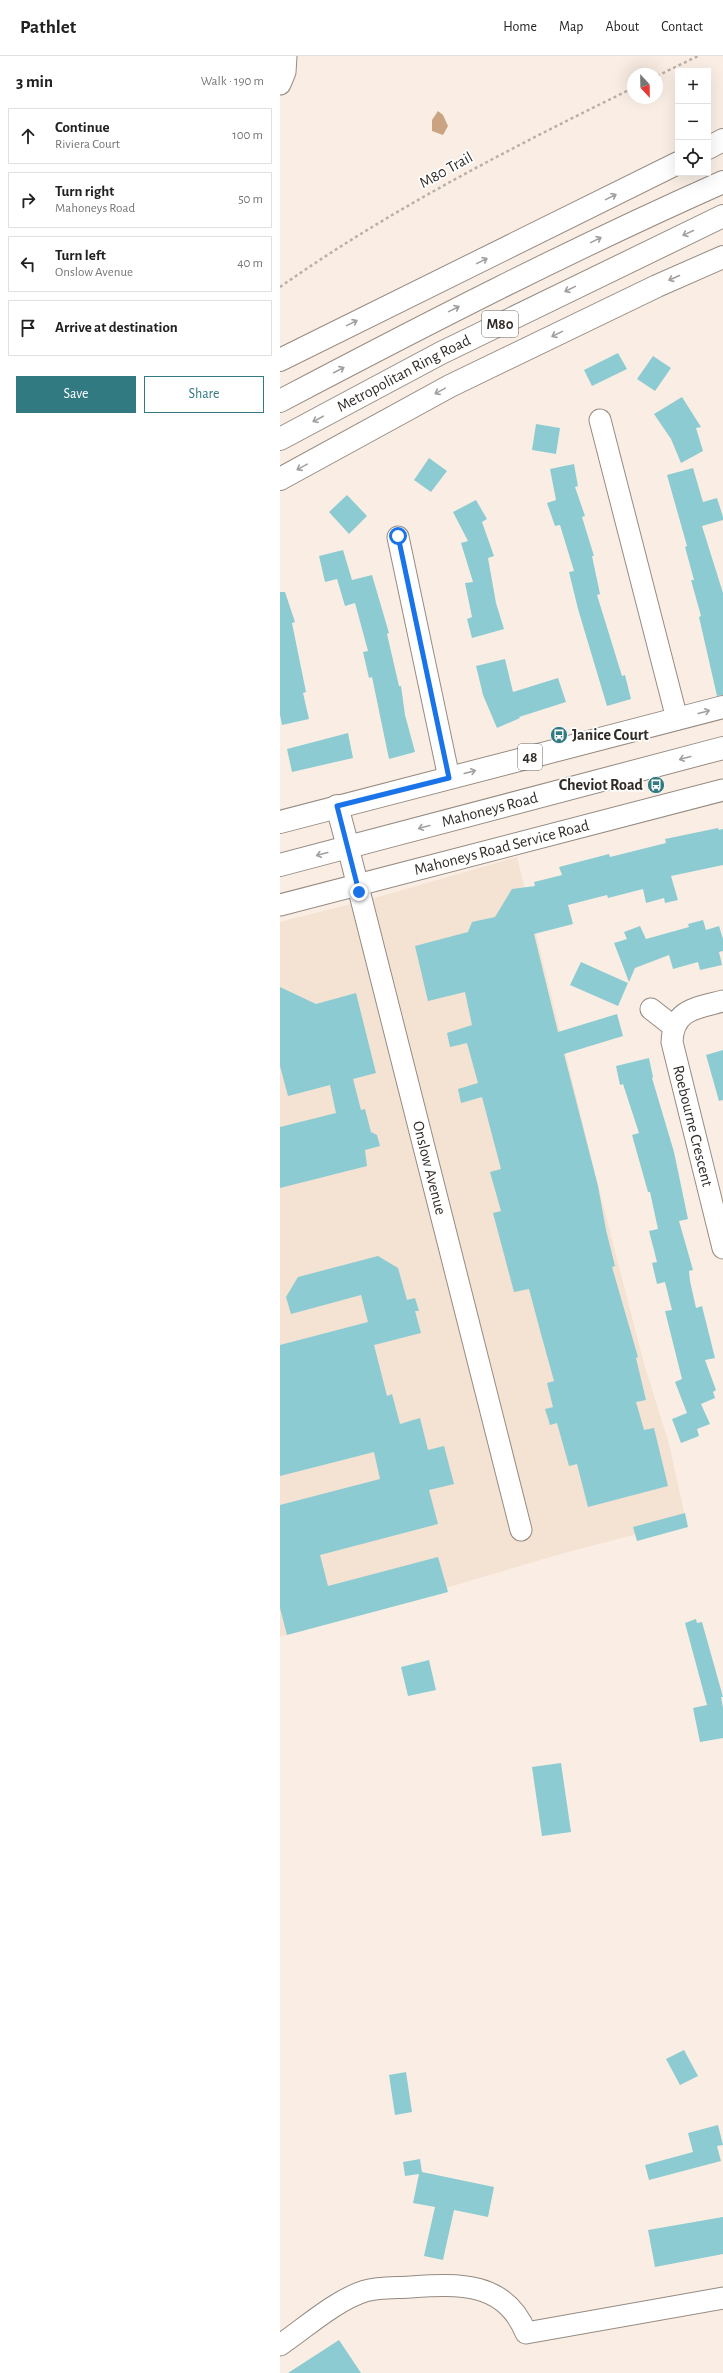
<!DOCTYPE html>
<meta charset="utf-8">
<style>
body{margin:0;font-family:"Alegreya Sans",sans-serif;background:#f6f6f6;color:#222}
.controls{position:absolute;right:12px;top:12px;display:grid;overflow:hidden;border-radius:0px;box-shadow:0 4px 16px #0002}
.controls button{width:36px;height:36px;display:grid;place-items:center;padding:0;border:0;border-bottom:1px solid #e0e0e0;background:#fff;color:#222;font:20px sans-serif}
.compass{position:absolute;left:347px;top:12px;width:36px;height:36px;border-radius:50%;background:#fff;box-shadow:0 4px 16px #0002;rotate:158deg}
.stop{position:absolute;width:12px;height:12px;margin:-9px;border:3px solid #1a73e8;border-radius:50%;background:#fff}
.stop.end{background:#1a73e8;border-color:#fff;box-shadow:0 1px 4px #0008}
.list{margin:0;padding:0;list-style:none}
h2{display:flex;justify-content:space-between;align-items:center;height:52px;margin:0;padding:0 16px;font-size:17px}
h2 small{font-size:13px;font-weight:400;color:#767676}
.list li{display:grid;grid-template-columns:26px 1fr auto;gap:12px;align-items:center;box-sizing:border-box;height:56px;margin:0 8px 8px;padding:0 8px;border:1px solid #e0e0e0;border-radius:0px}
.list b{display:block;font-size:15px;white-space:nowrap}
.list p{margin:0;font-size:13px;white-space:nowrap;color:#767676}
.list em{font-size:13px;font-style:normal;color:#767676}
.actions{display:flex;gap:8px;padding:12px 16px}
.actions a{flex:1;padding:9px 0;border:1px solid #327a82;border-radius:0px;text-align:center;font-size:14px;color:#327a82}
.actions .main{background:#327a82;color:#fff}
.icon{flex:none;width:22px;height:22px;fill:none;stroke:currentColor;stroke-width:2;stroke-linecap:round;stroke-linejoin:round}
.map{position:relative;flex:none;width:443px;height:2317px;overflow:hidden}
header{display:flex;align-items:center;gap:24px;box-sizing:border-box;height:56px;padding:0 20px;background:#fff;border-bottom:1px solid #e0e0e0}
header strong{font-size:19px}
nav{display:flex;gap:22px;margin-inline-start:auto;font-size:14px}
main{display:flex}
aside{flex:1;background:#fff}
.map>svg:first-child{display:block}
.built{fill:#f4e2d3}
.water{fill:#c9a382}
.building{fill:#8ccbd2}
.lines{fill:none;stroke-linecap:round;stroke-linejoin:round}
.minor-casing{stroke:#968b82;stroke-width:23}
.major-casing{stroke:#968b82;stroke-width:24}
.highway-casing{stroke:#968b82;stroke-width:24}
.path{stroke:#b9b0a8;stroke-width:2.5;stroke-dasharray:3 3;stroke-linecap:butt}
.minor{stroke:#fff;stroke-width:21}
.major{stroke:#fff;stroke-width:22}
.highway{stroke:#fff;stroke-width:22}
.oneway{stroke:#a2a09e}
.route{stroke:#1a73e8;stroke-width:5}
.labels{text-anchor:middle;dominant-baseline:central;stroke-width:3.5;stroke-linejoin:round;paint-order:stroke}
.shield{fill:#fff;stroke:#6f6b68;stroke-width:1}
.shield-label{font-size:15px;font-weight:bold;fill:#312c28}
.street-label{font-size:16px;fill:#312c28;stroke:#fff}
.poi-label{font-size:16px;font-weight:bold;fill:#312c28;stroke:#fff;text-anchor:start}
</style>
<header>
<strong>Pathlet</strong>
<nav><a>Home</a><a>Map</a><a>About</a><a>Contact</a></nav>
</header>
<main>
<aside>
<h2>3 min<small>Walk · 190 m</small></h2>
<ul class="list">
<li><svg class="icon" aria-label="ahead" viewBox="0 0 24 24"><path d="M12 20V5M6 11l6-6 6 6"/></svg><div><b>Continue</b><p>Riviera Court</p></div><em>100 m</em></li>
<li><svg class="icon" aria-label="right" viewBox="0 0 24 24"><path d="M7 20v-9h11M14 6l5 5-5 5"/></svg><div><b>Turn right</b><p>Mahoneys Road</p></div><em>50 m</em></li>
<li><svg class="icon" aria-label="left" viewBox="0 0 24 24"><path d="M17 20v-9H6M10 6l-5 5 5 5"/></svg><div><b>Turn left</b><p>Onslow Avenue</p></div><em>40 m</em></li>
<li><svg class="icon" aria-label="arrive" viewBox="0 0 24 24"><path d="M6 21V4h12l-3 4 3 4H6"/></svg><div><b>Arrive at destination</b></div></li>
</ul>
<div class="actions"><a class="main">Save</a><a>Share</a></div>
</aside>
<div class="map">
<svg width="443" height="2317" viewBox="0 0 443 2317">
<rect width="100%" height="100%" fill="#faeee4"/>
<!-- built -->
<polygon class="built" points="237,801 318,1129 363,1304 389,1388 406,1465 277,1499 0,1581 0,866 98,841"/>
<!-- water -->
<polygon class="water" points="158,55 163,59 168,70 163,79 152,75 152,64"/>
<!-- building -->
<g class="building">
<polygon points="338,297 347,313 312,330 304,314"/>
<polygon points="373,300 391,312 375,335 357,323"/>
<polygon points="402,341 421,371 416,372 423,395 401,407 391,383 374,358"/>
<polygon points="256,368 280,372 276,398 252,394"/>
<polygon points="149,402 167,415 151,436 134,424"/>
<polygon points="294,408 298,430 295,431 305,460 302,461 314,500 312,500 320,538 317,539 342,620 345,619 351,643 327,650 298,553 289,516 294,515 280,469 275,470 267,447 276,444 270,413"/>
<polygon points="413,412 423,446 437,442 443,461 443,464 422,470 443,537 443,639 437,640 419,561 421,560 411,524 414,524 405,491 407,490 387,419"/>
<polygon points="67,439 87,460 69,478 49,456"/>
<polygon points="196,444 207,463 202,466 214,500 208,502 216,547 224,573 192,582 187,563 192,561 185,527 193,526 181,487 188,485 173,456"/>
<polygon points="63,494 72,524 92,519 109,577 107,578 119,630 121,630 125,659 135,696 109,703 92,621 89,622 83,596 88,595 75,547 65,550 57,523 45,526 39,500"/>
<polygon points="0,536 5,536 15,566 12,567 26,636 23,637 29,663 2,669 0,659"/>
<polygon points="225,603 233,636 278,622 286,646 239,661 240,662 217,672 203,639 196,610"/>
<polygon points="68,677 73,702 12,716 7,693"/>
<polygon points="438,772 439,774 443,773 443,809 391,820 398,844 385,847 384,842 366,847 363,833 328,842 327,839 288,849 293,868 254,878 278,976 337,958 343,980 284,998 318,1130 326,1174 335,1210 332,1211 358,1301 356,1302 366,1344 356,1346 364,1374 374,1372 388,1430 308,1451 297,1408 289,1410 277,1367 270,1369 265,1353 273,1351 267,1327 274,1325 261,1278 249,1233 234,1236 213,1157 221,1155 210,1116 221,1113 202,1041 181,1047 178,1033 198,1027 187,987 170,991 167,977 192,969 185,936 148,945 135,890 188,876 192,866 215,861 232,833 255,830 254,826 282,819 279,811 329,798 330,801 386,787 385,783"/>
<polygon points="423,864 426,874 439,870 443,883 443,895 439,896 442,909 420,914 418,906 393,913 389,899 355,912 349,926 334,887 347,883 344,876 360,870 366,883 409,871 408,868"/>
<polygon points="301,906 348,927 338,950 290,929"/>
<polygon points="0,931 36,948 76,937 96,1017 73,1023 81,1054 85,1053 91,1076 97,1079 100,1090 85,1094 87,1110 0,1132 0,1071 56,1057 50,1029 8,1040 0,1010"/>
<polygon points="443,994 443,1044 439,1045 426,999"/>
<polygon points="369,1002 373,1021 372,1022 394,1096 408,1163 399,1165 413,1214 409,1215 410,1225 416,1252 422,1250 435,1302 425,1304 436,1334 433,1336 435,1342 421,1348 430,1368 417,1373 419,1380 401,1387 392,1363 407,1357 395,1326 402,1323 385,1255 392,1254 385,1226 377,1228 372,1207 377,1206 369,1175 378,1173 370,1136 368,1136 352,1079 359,1077 343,1028 340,1029 336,1010"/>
<polygon points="98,1200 118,1212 127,1244 135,1242 139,1255 135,1255 141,1277 94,1289 107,1340 112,1338 120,1368 140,1362 148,1394 164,1390 174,1428 149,1434 158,1468 40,1499 48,1530 158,1501 168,1536 7,1579 0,1552 0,1449 100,1423 94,1396 0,1420 0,1289 88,1266 81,1239 11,1258 6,1241 18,1221"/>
<polygon points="405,1457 408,1471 357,1485 353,1471"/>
<polygon points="416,1563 417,1567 422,1566 443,1641 441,1641 443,1652 443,1682 420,1686 413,1652 427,1649 405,1567"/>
<polygon points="149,1604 156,1634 128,1640 121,1611"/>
<polygon points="281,1707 291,1776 262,1780 252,1711"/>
<polygon points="404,1994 418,2020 400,2029 386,2003"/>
<polygon points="126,2016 132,2056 115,2059 109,2019"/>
<polygon points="438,2069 443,2089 437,2090 441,2105 369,2124 365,2109 413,2096 408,2077"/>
<polygon points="140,2103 142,2116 214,2131 208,2161 174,2154 163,2204 144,2200 155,2151 133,2147 139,2118 125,2120 123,2106"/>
<polygon points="443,2161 443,2198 375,2211 368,2174"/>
<polygon points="59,2284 81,2317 8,2317"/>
</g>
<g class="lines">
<defs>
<g id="minor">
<polyline points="0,28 5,16 6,0"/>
<polyline points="320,364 397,663"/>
<polyline points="118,481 169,722"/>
<path id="s1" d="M68,791L241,1474"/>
<path id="s2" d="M0,849L443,734"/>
<path id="s3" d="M443,945C417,952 393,953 392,986L443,1192"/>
<polyline points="371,953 394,971"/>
<path d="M0,2289C25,2272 56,2244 85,2235C99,2231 116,2232 130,2231C179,2228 225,2225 246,2277L443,2242"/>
</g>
<g id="major">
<polyline points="57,750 68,791"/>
<polyline points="0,766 443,651"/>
<path id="s4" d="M0,809L443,692"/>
</g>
<g id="highway">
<polyline points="428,92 443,84"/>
<polyline points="0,304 398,107"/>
<path d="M0,345C146,268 292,193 443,126"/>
<path id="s5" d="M0,383L161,297L443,160"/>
<polyline points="0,423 170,330 377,230 443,201"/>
</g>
</defs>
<!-- minor casing -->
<use href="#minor" class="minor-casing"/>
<!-- major casing -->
<use href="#major" class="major-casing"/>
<!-- highway casing -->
<use href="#highway" class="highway-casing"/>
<!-- path -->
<g class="path">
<polyline points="377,20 418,0"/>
<path d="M0,231C111,153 231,92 353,32"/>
</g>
<!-- minor -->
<use href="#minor" class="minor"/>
<!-- major -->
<use href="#major" class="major"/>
<!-- highway -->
<use href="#highway" class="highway"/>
</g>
<!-- one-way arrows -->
<defs><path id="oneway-shaft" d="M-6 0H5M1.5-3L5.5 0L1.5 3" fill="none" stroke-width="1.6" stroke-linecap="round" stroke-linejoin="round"/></defs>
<g class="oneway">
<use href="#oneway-shaft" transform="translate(331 141) rotate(-26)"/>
<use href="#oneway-shaft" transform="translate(408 177) rotate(155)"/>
<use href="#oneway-shaft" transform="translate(316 184) rotate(-26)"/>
<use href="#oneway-shaft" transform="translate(202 205) rotate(-26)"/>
<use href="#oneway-shaft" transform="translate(394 222) rotate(156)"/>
<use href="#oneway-shaft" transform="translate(290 233) rotate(154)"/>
<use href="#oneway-shaft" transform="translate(174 253) rotate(-26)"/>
<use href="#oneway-shaft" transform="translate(72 267) rotate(-26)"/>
<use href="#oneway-shaft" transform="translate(277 278) rotate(154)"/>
<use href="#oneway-shaft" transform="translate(59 314) rotate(-28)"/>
<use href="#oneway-shaft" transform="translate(160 335) rotate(151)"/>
<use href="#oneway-shaft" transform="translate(38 363) rotate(152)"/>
<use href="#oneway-shaft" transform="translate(22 411) rotate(151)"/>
<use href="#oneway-shaft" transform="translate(424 656) rotate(-15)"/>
<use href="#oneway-shaft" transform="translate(405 702) rotate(165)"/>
<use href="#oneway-shaft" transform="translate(190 716) rotate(-15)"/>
<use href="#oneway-shaft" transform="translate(144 771) rotate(165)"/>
<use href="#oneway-shaft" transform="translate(42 798) rotate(165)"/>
</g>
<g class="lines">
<!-- route -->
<polyline class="route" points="79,836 57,750 169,722 118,480"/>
</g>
<!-- icons -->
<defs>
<symbol id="bus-disc" viewBox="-11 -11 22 22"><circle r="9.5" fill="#327a82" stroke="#fff"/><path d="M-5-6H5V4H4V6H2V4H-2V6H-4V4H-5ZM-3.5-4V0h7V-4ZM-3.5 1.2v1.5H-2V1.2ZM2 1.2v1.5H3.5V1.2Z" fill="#fff"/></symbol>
</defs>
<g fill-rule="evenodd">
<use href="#bus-disc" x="269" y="669" width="20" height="20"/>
<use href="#bus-disc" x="366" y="719" width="20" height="20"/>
</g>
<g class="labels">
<!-- shield labels -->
<g class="shield">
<rect x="202" y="255" width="36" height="26" rx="3"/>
<rect x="238" y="688" width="24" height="26" rx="3"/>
</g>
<g class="shield-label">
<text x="220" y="268">M80</text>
<text x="250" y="701">48</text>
</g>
<!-- street labels -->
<g class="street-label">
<text transform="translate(166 114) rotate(-29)">M80 Trail</text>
<text stroke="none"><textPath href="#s5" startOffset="140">Metropolitan Ring Road</textPath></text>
<text stroke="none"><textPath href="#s4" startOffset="217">Mahoneys Road</textPath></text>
<text stroke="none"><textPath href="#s2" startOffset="229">Mahoneys Road Service Road</textPath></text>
<text stroke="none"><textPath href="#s3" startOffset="159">Roebourne Crescent</textPath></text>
<text stroke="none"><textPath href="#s1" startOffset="331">Onslow Avenue</textPath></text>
</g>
<!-- poi labels -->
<g class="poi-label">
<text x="292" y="679">Janice Court</text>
<text x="363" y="729" text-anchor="end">Cheviot Road</text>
</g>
</g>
</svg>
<div class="controls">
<button>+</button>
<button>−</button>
<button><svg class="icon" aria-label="locate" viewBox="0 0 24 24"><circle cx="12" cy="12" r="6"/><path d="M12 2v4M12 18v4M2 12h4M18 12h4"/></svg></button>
</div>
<svg class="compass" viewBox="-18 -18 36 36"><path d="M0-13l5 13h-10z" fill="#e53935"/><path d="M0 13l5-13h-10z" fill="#767676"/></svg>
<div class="stop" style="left:118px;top:480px"></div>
<div class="stop end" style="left:79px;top:836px"></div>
</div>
</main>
